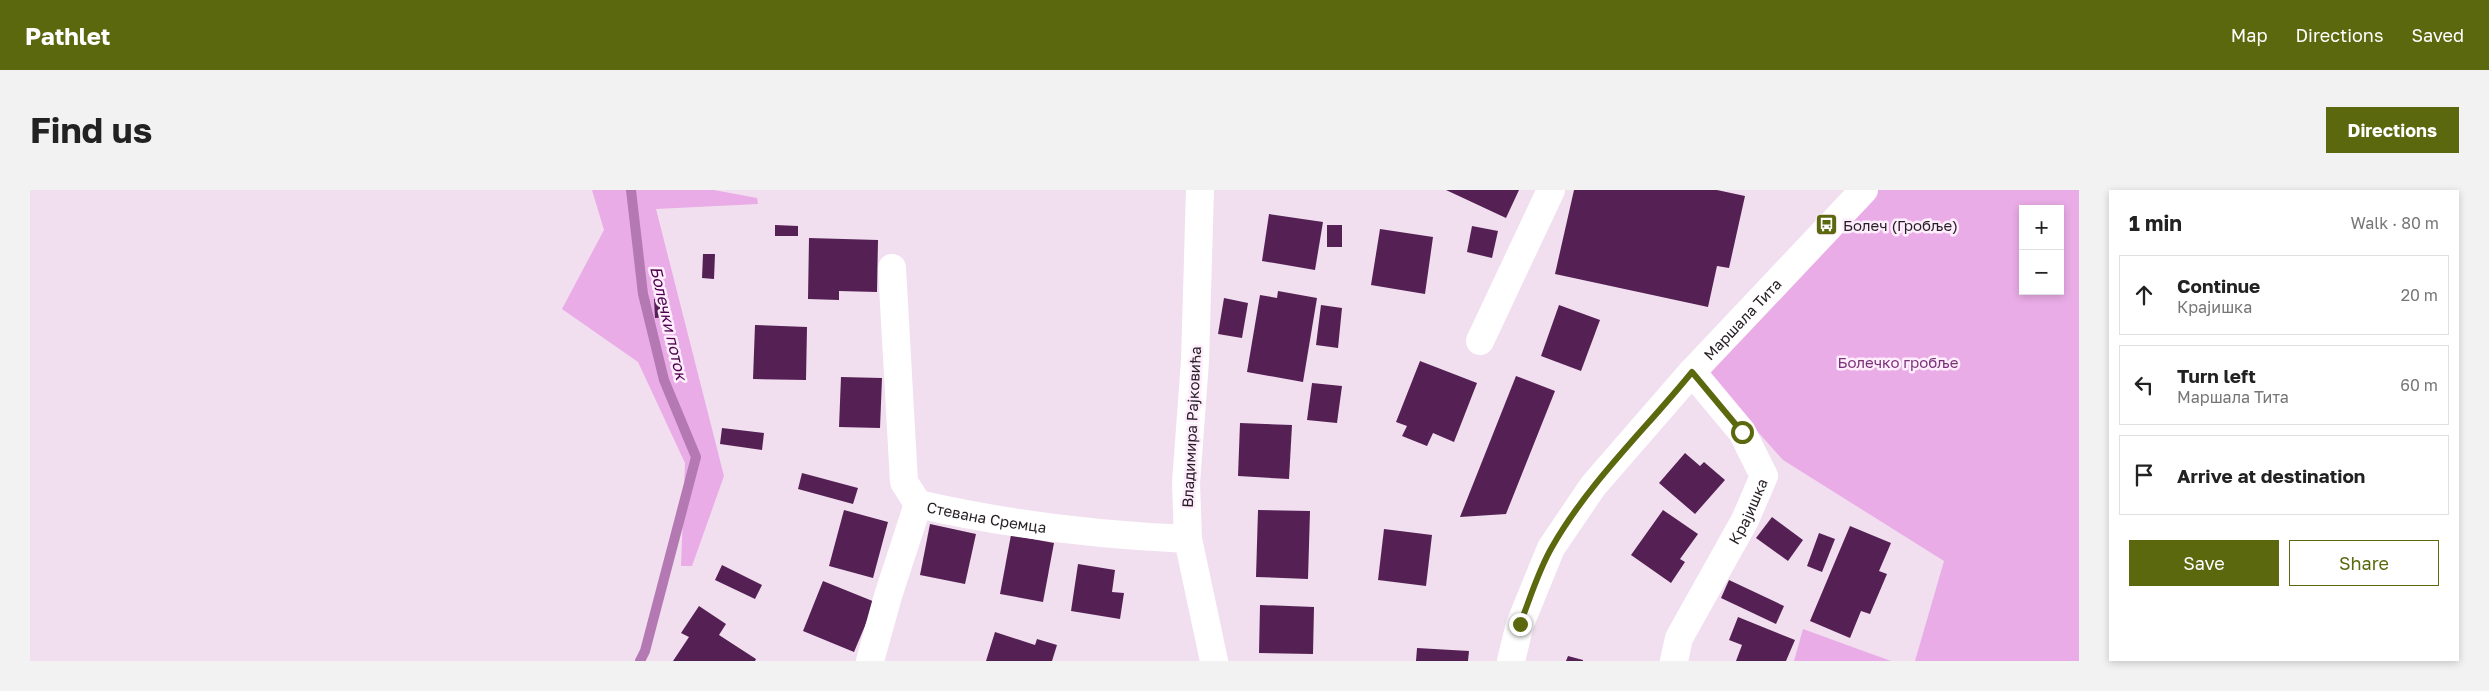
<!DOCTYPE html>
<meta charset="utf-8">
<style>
body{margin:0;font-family:"Golos Text",sans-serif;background:#f2f2f2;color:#222}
.controls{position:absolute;right:15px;top:15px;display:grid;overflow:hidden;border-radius:0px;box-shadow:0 2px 8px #0003}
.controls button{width:45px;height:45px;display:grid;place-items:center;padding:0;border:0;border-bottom:1px solid #e0e0e0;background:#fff;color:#222;font:25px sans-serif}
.stop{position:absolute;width:15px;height:15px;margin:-11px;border:4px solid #5b680e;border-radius:50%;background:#fff}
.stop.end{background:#5b680e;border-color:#fff;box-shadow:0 1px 5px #0008}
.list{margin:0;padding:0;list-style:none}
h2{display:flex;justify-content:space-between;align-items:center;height:65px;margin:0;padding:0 20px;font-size:21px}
h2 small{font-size:16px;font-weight:400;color:#767676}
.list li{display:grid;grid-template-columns:32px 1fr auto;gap:15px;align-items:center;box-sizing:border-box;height:80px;margin:0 10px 10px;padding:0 10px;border:1px solid #e0e0e0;border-radius:0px}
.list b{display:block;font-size:19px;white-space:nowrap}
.list p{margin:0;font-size:16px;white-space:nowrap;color:#767676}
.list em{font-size:16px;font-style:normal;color:#767676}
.actions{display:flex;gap:10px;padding:15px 20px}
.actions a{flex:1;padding:11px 0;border:1px solid #5b680e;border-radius:0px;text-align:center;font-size:18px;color:#5b680e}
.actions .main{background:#5b680e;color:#fff}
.icon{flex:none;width:28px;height:28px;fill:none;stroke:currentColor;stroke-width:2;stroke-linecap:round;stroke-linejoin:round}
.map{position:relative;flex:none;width:2049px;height:471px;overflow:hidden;border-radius:0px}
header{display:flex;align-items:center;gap:30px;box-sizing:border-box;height:70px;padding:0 25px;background:#5b680e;color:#fff}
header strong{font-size:24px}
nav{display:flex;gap:28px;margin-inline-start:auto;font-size:18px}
.intro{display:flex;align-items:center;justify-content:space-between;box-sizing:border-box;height:120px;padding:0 30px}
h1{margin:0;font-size:35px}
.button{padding:12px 22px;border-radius:0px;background:#5b680e;color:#fff;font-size:18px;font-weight:700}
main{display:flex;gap:30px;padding:0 30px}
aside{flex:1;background:#fff;border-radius:0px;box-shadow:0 2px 8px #0003}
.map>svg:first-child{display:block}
.green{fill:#eaace7;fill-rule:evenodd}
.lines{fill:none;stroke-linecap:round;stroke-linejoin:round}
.stream{stroke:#b479b2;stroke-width:10}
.building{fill:#552054}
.street{stroke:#fff;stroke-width:28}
.secondary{stroke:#fff;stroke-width:28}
.route{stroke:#5b680e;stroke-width:6}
.labels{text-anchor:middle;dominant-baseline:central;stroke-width:5;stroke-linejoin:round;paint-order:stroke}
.poi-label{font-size:15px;fill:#251e24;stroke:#ffedfd;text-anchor:start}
.street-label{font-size:15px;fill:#251e24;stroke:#ffedfd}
.park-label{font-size:15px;fill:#793178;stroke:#ffedfd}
.water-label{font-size:16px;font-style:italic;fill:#4c004d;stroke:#ffedfd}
</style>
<header>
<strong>Pathlet</strong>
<nav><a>Map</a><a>Directions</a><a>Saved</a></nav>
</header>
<div class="intro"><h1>Find us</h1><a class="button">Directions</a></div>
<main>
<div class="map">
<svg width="2049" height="471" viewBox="0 0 2049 471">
<rect width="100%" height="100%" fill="#f1dff0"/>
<!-- green -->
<g class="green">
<polygon points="562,0 684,0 727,8 728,14 626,19 694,286 662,376 651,376 655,273 608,172 532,119 574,40"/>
<path d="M1834,0H2049V471H1885L1914,371L1753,270L1694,204L1671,172ZM1993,19H2030V101H1993Z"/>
<polygon points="1773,439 1861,471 1764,471"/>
</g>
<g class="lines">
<!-- stream -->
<polyline class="stream" points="601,0 613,104 634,190 666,267 615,461 610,471"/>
</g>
<!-- building -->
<g class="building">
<polygon points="1416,0 1489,0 1476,28"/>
<polygon points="1544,0 1687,0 1715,6 1699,78 1687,76 1678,117 1525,84"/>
<polygon points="1239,24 1293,32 1285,80 1232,71"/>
<polygon points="745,35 768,36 768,46 745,46"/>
<rect x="1297" y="35" width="15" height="22"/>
<polygon points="1442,36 1468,41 1462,68 1437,62"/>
<polygon points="1350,39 1403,47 1395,104 1341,95"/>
<polygon points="779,48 848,50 847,102 809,101 809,110 778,109"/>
<polygon points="673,64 685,64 684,89 672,88"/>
<polygon points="1248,101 1287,108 1273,192 1217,182 1230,105 1247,108"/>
<polygon points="637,108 638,127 625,128 624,109"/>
<polygon points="1194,108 1218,113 1212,148 1188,144"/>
<polygon points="1291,115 1312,118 1308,158 1286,155"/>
<polygon points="1529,115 1570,130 1551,181 1511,166"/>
<polygon points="725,135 777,137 776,190 723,189"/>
<polygon points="1390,171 1447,193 1424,252 1403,243 1397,256 1372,246 1377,236 1366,232"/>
<polygon points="1486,186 1525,201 1476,324 1430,327"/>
<polygon points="811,187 852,188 850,238 809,237"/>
<polygon points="1282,193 1312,196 1307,233 1277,230"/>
<polygon points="1210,233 1262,235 1259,289 1208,286"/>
<polygon points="692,238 734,243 732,260 690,254"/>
<polygon points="1655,263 1670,276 1674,272 1695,290 1665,324 1629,293"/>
<polygon points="772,283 828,298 823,314 768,299"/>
<polygon points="814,320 858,332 843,388 799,376"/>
<polygon points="1228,320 1280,321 1278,389 1226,387"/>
<polygon points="1633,320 1668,344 1650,369 1655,372 1641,393 1601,365"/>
<polygon points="1742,327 1773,350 1758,371 1726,348"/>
<polygon points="900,334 946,344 935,394 890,385"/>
<polygon points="1820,336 1861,353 1849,381 1857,384 1840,424 1831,421 1820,448 1780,431"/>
<polygon points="1354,339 1402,345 1396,396 1348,390"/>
<polygon points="1789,343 1805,349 1792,382 1777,376"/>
<polygon points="981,345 1024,353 1013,412 970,404"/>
<polygon points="1048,374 1085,380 1082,402 1094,403 1090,429 1041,421"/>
<polygon points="692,375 732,395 725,409 685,390"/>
<polygon points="1699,390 1754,416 1746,434 1691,408"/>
<polygon points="793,391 845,412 824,462 773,441"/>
<polygon points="1230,415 1284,417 1283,464 1229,463"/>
<polygon points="669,416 696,434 689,445 726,469 725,471 643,471 659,447 651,443"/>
<polygon points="1708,427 1765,450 1756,471 1706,471 1712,455 1699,450"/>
<polygon points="965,442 1005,455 1007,449 1027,455 1022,471 956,471"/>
<polygon points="1387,458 1439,461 1438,471 1386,471"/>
<polygon points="1538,466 1553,470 1553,471 1536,471"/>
</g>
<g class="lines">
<!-- street -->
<g class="street">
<polyline points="1170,0 1165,171 1156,293 1158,349 1184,471"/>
<polyline points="862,78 874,292 888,314"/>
<polyline points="1450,151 1521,0"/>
<path id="s1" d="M840,471L858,406L888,314C979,335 1066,345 1158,349"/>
<path id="s2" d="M1644,471L1649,448L1715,330L1734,286L1712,242L1662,182"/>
</g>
<!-- secondary -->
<path class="secondary" id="s3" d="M1481,471L1490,434L1521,358L1563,296L1662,182L1834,0"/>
</g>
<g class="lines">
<!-- route -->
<path class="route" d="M1490,434C1500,409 1508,381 1522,357C1559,292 1615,240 1662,182L1712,242"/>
</g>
<!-- icons -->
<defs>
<symbol id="bus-square" viewBox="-11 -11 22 22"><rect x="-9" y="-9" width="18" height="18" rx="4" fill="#5b680e" stroke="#ffedfd"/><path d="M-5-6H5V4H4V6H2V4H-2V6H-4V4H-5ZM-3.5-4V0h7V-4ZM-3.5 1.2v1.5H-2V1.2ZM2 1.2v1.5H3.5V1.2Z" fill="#fff"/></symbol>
</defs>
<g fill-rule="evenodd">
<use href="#bus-square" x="1784" y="22" width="25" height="25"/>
</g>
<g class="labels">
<!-- poi labels -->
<g class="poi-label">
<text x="1813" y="35">Болеч (Гробље)</text>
</g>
<!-- street labels -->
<g class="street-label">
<text stroke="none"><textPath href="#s3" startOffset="419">Маршала Тита</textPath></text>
<text transform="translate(1161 237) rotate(-87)">Владимира Рајковића</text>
<text stroke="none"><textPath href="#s2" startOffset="168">Крајишка</textPath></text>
<text stroke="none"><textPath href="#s1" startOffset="234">Стевана Сремца</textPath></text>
</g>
<!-- park labels -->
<g class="park-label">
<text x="1868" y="172">Болечко гробље</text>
</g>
<!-- water labels -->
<g class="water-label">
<text transform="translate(639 133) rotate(77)">Болечки поток</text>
</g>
</g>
</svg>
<div class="controls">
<button>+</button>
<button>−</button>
</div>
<div class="stop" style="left:1712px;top:242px"></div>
<div class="stop end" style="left:1490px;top:434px"></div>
</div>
<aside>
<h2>1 min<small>Walk · 80 m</small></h2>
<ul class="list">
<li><svg class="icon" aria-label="ahead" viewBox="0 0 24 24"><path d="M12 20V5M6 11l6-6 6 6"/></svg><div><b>Continue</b><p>Крајишка</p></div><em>20 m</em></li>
<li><svg class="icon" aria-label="left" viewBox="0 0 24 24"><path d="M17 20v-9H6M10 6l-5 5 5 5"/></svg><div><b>Turn left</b><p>Маршала Тита</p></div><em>60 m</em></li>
<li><svg class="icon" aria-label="arrive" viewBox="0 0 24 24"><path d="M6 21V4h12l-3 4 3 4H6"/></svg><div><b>Arrive at destination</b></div></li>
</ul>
<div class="actions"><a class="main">Save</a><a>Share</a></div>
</aside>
</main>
